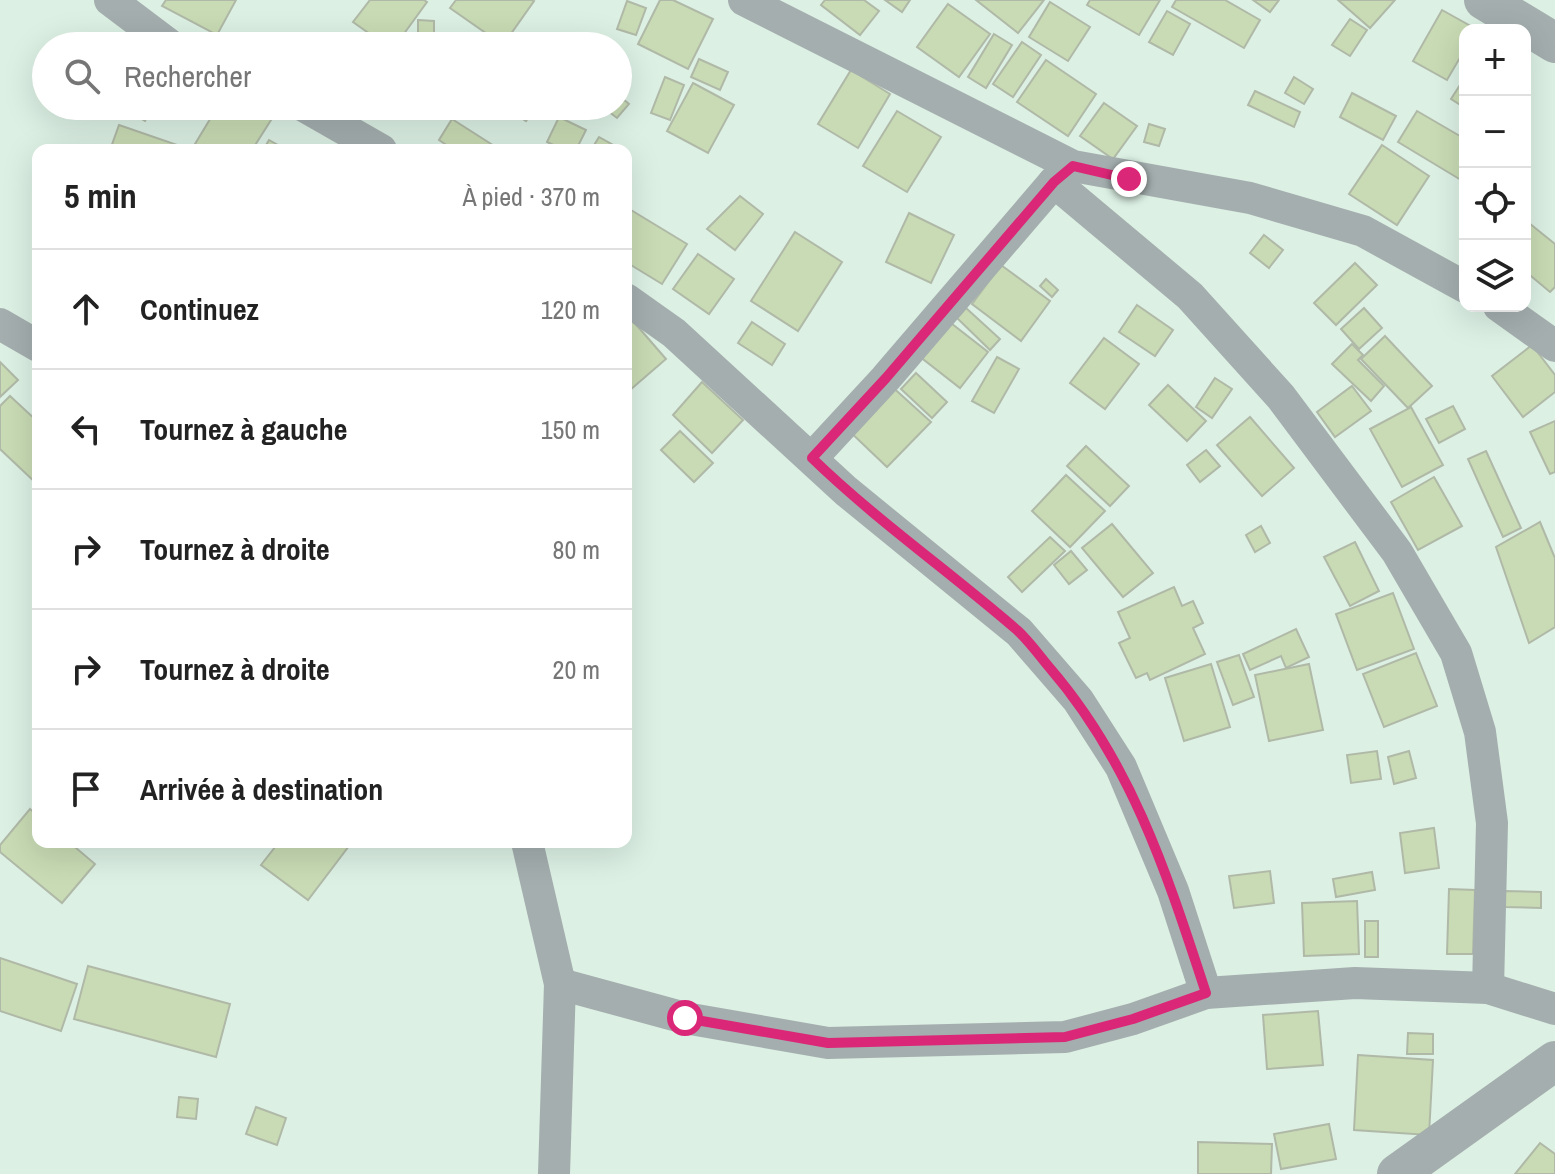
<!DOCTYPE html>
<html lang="fr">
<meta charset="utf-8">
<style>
body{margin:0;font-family:"Archivo Narrow",sans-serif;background:#f6f6f6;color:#222}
.controls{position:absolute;right:24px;top:24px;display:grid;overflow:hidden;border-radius:16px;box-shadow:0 8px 32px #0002}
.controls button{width:72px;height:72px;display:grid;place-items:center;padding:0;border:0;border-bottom:2px solid #e0e0e0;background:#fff;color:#222;font:40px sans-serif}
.stop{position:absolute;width:24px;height:24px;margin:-18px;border:6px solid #db2777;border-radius:50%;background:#fff}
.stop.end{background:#db2777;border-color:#fff;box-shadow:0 2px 8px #0008}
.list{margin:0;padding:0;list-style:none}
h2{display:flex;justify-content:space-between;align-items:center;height:104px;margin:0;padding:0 32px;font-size:34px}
h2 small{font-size:26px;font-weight:400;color:#767676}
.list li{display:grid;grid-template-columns:52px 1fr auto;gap:24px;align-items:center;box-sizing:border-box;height:120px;padding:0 32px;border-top:2px solid #e0e0e0}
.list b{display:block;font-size:30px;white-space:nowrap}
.list em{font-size:26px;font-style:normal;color:#767676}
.icon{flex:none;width:44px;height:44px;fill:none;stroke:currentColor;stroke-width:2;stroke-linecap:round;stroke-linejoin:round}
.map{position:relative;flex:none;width:1555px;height:1174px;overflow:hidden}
.search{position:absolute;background:#fff;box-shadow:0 8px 32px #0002;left:32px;top:32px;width:600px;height:88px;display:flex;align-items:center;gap:20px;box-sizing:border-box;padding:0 28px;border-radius:44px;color:#767676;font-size:30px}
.panel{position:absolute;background:#fff;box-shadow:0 8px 32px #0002;left:32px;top:144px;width:600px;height:704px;border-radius:16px}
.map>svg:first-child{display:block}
.building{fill:#c8dbb4;stroke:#b0b9a7;stroke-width:2}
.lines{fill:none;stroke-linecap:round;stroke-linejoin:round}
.minor{stroke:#a4aeae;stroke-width:32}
.tertiary{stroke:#a4aeae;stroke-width:40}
.route{stroke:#db2777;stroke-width:10}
</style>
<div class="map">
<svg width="1555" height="1174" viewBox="0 0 1555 1174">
<rect width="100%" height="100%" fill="#dcf0e4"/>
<!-- building -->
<g class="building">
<polygon points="166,0 236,0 217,35 162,6"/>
<polygon points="370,0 424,0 427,2 395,46 387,46 353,22"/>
<polygon points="456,0 532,0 534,1 503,45 450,8"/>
<polygon points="660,0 673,0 713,19 688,69 638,44"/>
<polygon points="825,0 864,0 879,11 860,35 821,5"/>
<polygon points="885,0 910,0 902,12"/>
<polygon points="976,0 1044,0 1018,33"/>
<polygon points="1090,0 1160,0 1139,35 1087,5"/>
<polygon points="1176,0 1225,0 1260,20 1244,48 1172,7"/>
<polygon points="1253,0 1279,0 1270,12"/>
<polygon points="1338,0 1395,0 1370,28"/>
<polygon points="627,1 646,8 636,35 617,29"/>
<polygon points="1050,2 1090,27 1068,61 1029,37"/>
<polygon points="948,4 990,34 959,77 917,47"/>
<polygon points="1442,10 1476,29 1465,30 1465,49 1447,80 1413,61"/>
<polygon points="1167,11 1190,24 1173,55 1149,42"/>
<polygon points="1350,19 1367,30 1350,56 1332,45"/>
<polygon points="418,20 434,21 434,38 418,38"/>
<polygon points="409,34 427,46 400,46"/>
<polygon points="994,34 1012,45 986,88 968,77"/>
<polygon points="1022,42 1041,55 1013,97 993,84"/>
<polygon points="699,59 728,72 720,90 691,77"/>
<polygon points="1046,60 1096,94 1068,136 1017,102"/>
<polygon points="851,70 890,94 858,148 818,124"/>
<polygon points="665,77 684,85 670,120 651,113"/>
<polygon points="1294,77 1313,89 1304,104 1285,93"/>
<polygon points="693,83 734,105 708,153 667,131"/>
<polygon points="1460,85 1465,89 1465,108 1451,99"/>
<polygon points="1255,91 1300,112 1294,127 1248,105"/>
<polygon points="1352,93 1396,116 1383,140 1340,117"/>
<polygon points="618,95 629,104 617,118 604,108 618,106"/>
<polygon points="1104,103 1137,126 1113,159 1080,136"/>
<polygon points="120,106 154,106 145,121"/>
<polygon points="218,106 248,106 271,120 252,150 205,150 195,144"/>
<polygon points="503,106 536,106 526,121"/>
<polygon points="897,111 941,137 907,192 863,166"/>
<polygon points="1417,111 1465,139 1465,174 1461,180 1398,142"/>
<polygon points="559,117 586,130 576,150 564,150 547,142"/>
<polygon points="452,119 499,149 454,150 439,140"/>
<polygon points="1149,124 1165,129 1159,146 1144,142"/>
<polygon points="119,125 186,148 185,150 110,150"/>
<polygon points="599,137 615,146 613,150 591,150"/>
<polygon points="269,140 287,150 263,150"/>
<polygon points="1382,145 1429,176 1397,225 1349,194"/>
<polygon points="740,196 763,214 735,250 707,229"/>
<polygon points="626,207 687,244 662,284 626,262"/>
<polygon points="909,213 954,235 931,283 886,262"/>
<polygon points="1529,223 1555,244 1555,287 1550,292 1525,271 1525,227"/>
<polygon points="795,232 842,262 798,331 751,301"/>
<polygon points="1264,235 1283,250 1269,268 1250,253"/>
<polygon points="698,254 734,279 709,314 673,289"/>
<polygon points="1355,263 1377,285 1336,325 1314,303"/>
<polygon points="1001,265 1050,301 1021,341 972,304"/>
<polygon points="1046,279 1058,290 1052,297 1040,286"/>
<polygon points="1137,305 1173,330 1155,356 1119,332"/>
<polygon points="966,308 1000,339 990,350 957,318"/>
<polygon points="1364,308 1382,328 1359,349 1341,329"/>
<polygon points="626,313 666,359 630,390 626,385"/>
<polygon points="947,320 988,352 960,388 919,356"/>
<polygon points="752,322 785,344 772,365 738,343"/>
<polygon points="1385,336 1432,386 1408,408 1361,359"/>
<polygon points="1104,338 1139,364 1105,409 1070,383"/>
<polygon points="1352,344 1363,355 1358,360 1384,386 1371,401 1332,364"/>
<polygon points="1532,345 1555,375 1555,392 1523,417 1492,376"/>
<polygon points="997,357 1019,369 994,413 972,401"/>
<polygon points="0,362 18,380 0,397"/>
<polygon points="916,373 947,402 932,418 901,389"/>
<polygon points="1215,378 1232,389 1212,418 1196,407"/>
<polygon points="702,382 743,420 712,453 673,415"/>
<polygon points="888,383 931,422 887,467 846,428"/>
<polygon points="1168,385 1206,421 1187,441 1149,405"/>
<polygon points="1352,386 1371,411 1335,437 1317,412"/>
<polygon points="10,396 38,422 38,485 0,449 0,406"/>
<polygon points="1453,406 1465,429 1439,443 1426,419"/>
<polygon points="1411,407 1443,465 1402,487 1370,429"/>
<polygon points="1250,417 1294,468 1262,496 1217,445"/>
<polygon points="1555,421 1555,472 1550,474 1530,432"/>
<polygon points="680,431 713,463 694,482 661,450"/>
<polygon points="1086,446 1129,486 1110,506 1067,466"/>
<polygon points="1206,450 1220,466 1200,482 1187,465"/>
<polygon points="1486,451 1521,528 1503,537 1468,459"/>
<polygon points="1066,475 1105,511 1070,547 1032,511"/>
<polygon points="1434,477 1462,526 1418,550 1391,502"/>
<polygon points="1540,522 1555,558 1555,627 1529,643 1496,547"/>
<polygon points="1112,524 1153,573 1123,597 1082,548"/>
<polygon points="1261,526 1270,543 1255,552 1246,535"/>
<polygon points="1050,537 1065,551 1022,592 1008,577"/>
<polygon points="1355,542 1379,591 1350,606 1324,557"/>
<polygon points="1071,551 1087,570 1069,584 1054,565"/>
<polygon points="1174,587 1182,606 1193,601 1203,623 1193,628 1205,654 1150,680 1147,673 1136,678 1119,643 1130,638 1118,612"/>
<polygon points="1393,593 1414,649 1357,670 1336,614"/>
<polygon points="1296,629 1309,657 1286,668 1281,656 1250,670 1243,654"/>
<polygon points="1416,653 1437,706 1384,727 1363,674"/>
<polygon points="1239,655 1254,697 1233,705 1217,662"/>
<polygon points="1211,664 1230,727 1184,741 1165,678"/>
<polygon points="1309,664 1323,730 1269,741 1255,675"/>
<polygon points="1377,751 1381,779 1351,783 1347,755"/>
<polygon points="1409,751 1416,778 1394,784 1388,757"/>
<polygon points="30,809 38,816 38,842 69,842 95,864 62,903 0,852 0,845"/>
<polygon points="1434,828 1439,868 1405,873 1400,833"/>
<polygon points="279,842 352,842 308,900 261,865"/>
<polygon points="1270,871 1274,903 1234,908 1229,876"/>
<polygon points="1372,872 1375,890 1336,897 1333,879"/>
<polygon points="1449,889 1475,890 1473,954 1447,954"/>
<polygon points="1505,891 1541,892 1541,908 1505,907"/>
<polygon points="1357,901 1359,954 1304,956 1302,903"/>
<rect x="1365" y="921" width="13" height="36"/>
<polygon points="0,958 77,984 61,1031 0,1011"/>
<polygon points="88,966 230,1004 216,1057 74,1019"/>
<polygon points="1318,1011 1323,1065 1267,1069 1263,1015"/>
<polygon points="1408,1033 1433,1034 1433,1054 1407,1054"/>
<polygon points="1358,1055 1433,1060 1429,1135 1354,1130"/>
<polygon points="179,1097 198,1099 196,1119 177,1117"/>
<polygon points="256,1107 286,1118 277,1145 246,1134"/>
<polygon points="1329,1124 1336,1159 1281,1169 1274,1134"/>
<polygon points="1198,1142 1272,1144 1271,1174 1198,1174"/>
<polygon points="1540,1143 1555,1154 1555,1174 1515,1174"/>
</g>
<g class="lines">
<!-- minor -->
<g class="minor">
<polyline points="110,0 171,46"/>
<polyline points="744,0 1073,166 1250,198 1363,231 1465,287"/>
<polyline points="304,106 381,150"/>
<polyline points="1054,182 1190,296 1281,397 1397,552 1456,653 1480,732 1492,823 1488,988"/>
<polyline points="626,299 674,333 846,491 1019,632 1078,700 1121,767 1173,891 1206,993"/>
<polyline points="1499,306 1555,346"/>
<polyline points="0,324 38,346"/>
<polyline points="812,458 886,378 1054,182 1070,168"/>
<polyline points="527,842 560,984 554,1174"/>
<polyline points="560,984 685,1018 828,1043 1065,1037 1133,1019 1206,993 1355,983 1488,988 1555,1009"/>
</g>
<!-- tertiary -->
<g class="tertiary">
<polyline points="1484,0 1555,43"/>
<polyline points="1397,1174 1555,1061"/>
</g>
</g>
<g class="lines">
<!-- route -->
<path class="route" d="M685,1018L828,1043L1065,1037L1133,1019L1206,993C1167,874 1132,763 1049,667C1039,655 1029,641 1017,630C949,571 876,520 812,458L886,378L1054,182L1073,166L1129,179"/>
</g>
</svg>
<div class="controls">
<button>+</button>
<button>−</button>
<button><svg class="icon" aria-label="locate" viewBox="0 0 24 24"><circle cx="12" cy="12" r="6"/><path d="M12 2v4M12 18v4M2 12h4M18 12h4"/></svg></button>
<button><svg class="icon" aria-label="layers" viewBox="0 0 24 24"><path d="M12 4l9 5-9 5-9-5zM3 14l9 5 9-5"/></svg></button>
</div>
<div class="stop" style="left:685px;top:1018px"></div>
<div class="stop end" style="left:1129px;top:179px"></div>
<div class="search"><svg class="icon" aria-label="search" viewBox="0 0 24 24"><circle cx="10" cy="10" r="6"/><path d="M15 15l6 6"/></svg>Rechercher</div>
<section class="panel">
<h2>5 min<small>À pied · 370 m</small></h2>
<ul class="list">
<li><svg class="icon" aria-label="ahead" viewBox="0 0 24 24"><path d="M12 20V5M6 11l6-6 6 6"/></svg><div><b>Continuez</b></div><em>120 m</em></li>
<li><svg class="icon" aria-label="left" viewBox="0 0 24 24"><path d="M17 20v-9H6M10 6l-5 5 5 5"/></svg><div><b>Tournez à gauche</b></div><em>150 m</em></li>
<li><svg class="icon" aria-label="right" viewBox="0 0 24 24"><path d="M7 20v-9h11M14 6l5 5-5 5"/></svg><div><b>Tournez à droite</b></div><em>80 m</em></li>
<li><svg class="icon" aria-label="right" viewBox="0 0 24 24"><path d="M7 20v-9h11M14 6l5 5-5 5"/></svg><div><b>Tournez à droite</b></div><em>20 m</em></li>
<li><svg class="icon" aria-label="arrive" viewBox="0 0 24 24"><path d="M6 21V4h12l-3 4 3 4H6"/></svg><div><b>Arrivée à destination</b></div></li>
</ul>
</section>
</div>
